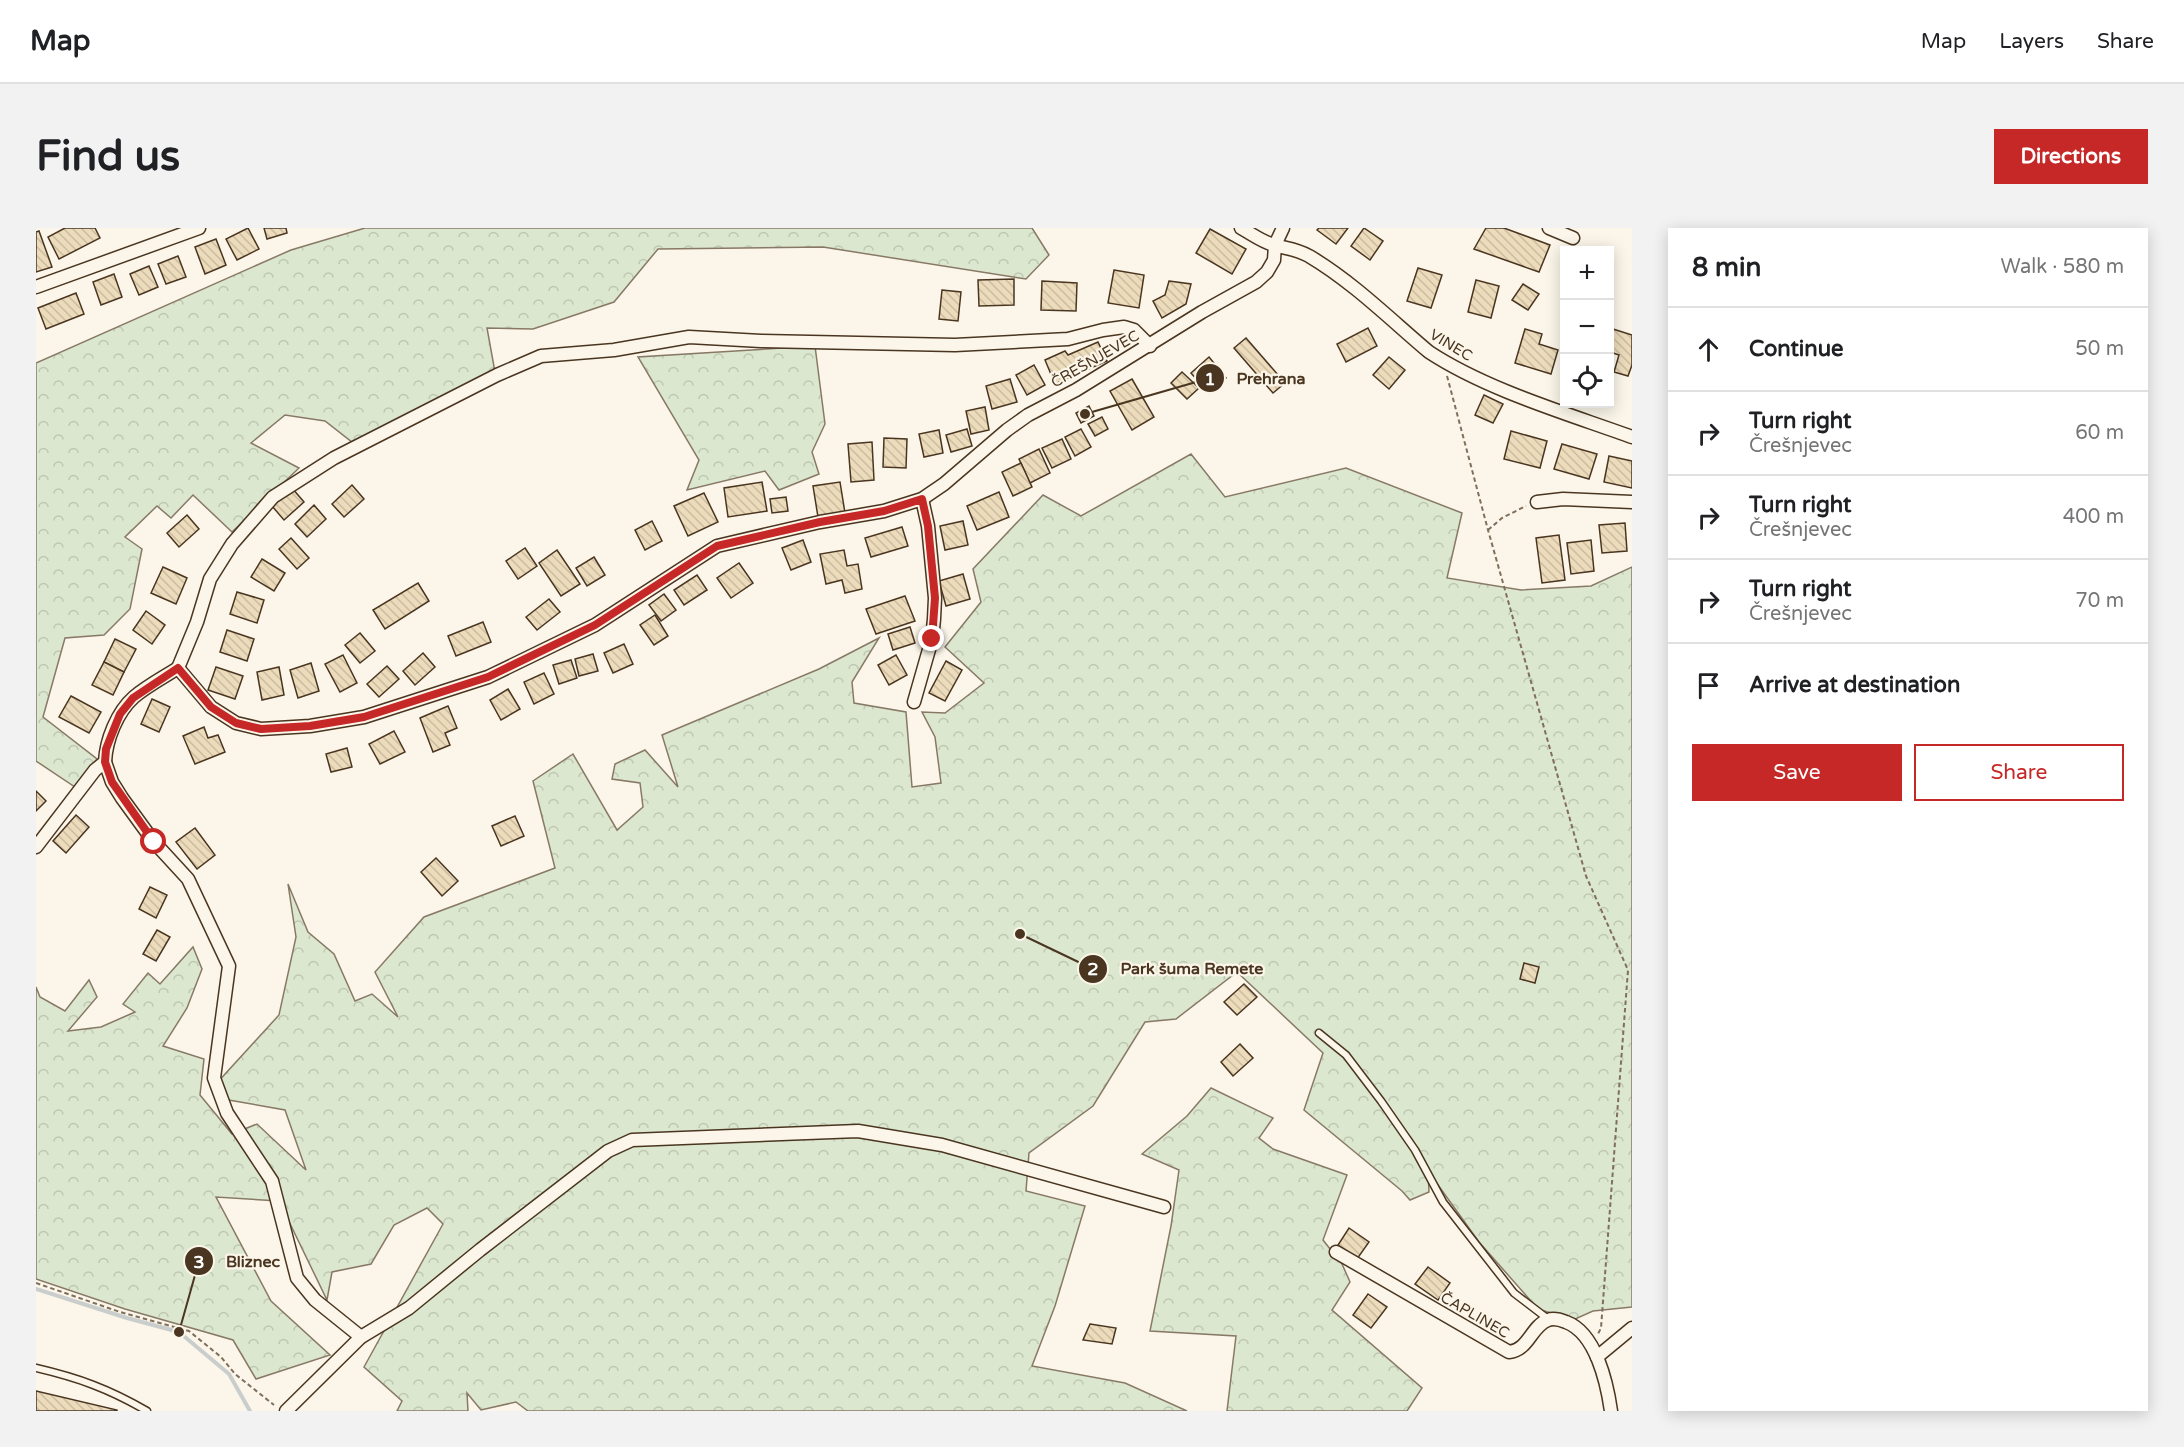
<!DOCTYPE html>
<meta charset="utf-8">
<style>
body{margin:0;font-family:"Varela Round",sans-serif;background:#f2f2f2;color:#202124}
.controls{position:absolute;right:18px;top:18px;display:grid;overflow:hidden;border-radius:0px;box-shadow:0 3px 15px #0003}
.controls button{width:54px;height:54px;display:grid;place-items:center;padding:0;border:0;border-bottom:2px solid #e0e0e0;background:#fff;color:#202124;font:30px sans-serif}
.stop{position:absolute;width:18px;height:18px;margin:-14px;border:4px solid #c62828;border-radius:50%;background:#fff}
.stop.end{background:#c62828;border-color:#fff;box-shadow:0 2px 6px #0008}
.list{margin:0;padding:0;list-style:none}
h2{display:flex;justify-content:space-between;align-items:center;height:78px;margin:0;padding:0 24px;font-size:26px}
h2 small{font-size:20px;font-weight:400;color:#757577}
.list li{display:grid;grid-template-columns:39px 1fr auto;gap:18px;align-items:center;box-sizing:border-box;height:84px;padding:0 24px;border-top:2px solid #e0e0e0}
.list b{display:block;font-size:22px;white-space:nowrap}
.list p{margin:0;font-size:20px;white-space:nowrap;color:#757577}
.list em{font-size:20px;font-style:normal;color:#757577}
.actions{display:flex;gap:12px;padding:18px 24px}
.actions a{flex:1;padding:14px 0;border:2px solid #c62828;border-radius:0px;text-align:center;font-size:21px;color:#c62828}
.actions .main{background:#c62828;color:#fff}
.icon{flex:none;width:33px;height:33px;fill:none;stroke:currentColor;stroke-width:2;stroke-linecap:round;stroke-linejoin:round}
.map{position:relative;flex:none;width:1596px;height:1183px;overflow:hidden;border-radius:0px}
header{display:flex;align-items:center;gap:36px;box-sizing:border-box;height:84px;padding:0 30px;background:#fff;border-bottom:2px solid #e0e0e0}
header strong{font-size:28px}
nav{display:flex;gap:33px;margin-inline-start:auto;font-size:21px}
.intro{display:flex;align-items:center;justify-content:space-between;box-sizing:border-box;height:144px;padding:0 36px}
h1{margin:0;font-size:42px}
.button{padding:15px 27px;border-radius:0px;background:#c62828;color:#fff;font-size:21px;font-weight:700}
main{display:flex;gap:36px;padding:0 36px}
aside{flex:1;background:#fff;border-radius:0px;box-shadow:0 3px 15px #0003}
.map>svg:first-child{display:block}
.forest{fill:url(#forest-crowns);stroke:#887966;stroke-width:1.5}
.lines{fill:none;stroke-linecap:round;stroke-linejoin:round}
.stream{stroke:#c9cecd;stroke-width:4}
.building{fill:url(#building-back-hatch);stroke:#4a3520;stroke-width:1.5}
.service-casing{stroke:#4a3520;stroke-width:9}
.minor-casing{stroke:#4a3520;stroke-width:15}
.path{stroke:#7f6f5c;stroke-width:2;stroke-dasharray:4.5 3;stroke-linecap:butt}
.service{stroke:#fbf6e9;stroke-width:6}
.minor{stroke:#fbf6e9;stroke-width:12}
.route{stroke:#c62828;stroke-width:8}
.labels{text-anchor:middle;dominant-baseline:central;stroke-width:4.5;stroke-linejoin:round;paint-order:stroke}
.street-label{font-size:15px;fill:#4a3520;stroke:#fbf6e9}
.leader{fill:none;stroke:#4a3520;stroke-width:2}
.callout-dot{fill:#4a3520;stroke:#fbf6e9;stroke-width:2}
.mark-label{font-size:18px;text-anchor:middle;font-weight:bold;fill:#fff}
.callout-label{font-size:16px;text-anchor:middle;font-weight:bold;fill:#4a3520;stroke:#fbf6e9;stroke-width:4.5;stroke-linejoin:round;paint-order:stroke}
</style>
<header>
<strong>Map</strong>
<nav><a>Map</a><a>Layers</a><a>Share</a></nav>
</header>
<div class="intro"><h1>Find us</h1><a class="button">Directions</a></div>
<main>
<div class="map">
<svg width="1596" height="1183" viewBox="0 0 1596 1183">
<defs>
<pattern id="forest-crowns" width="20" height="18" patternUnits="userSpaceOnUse" patternTransform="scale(1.5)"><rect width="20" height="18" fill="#dce7d0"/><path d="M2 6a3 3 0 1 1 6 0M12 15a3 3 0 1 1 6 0" fill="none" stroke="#bec7b2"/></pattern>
<pattern id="building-back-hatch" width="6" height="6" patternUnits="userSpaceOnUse" patternTransform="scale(1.5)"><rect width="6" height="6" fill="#ecdcbc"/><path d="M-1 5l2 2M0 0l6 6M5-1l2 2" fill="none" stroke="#ccbda1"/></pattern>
</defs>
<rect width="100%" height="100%" fill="#fbf6e9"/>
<!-- forest -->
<g class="forest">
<polygon points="329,0 996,0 1013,27 990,51 787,19 622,21 578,74 497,101 451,100 459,144 316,214 289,193 249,187 215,215 263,240 196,304 157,267 135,290 121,278 89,309 106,321 94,381 68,407 29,410 7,489 61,531 39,559 0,533 0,135 255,22"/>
<polygon points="779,118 789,196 776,224 783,246 743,262 729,243 651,262 663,232 602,129"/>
<polygon points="1155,226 1189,269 1310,240 1426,285 1411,350 1485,362 1555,358 1596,339 1596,1079 1557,1083 1537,1092 1502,1081 1443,1014 1392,943 1393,964 1374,972 1366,963 1268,882 1287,825 1201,744 1140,791 1109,794 1057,878 993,925 990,963 1049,978 1019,1078 996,1138 1089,1155 1151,1183 492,1183 480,1174 445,1182 431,1165 432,1183 361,1183 366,1173 328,1139 407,996 391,980 358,997 335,1036 296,1044 291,1072 243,973 180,969 235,1073 294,1127 220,1151 197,1112 89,1081 0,1051 0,759 4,769 29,783 53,752 61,769 32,803 65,799 99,784 87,776 112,745 124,756 157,719 166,741 151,780 127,818 168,831 164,867 196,906 221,896 270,942 249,882 187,871 180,856 243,787 260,709 252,656 272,704 298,726 319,773 336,766 362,789 339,744 388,689 519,640 497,553 537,526 581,602 607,579 604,555 576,551 579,536 609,522 642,559 626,507 783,441 843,410 816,454 818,475 870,484 876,559 905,555 899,509 886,484 909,485 948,455 909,419 945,374 937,341 1007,267 1045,288"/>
<polygon points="1175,860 1237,890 1223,910 1237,921 1311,947 1287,1012 1306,1036 1314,1054 1296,1082 1386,1160 1371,1183 1191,1183 1200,1108 1114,1103 1135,998 1143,942 1106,926 1151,888"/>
</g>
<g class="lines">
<!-- stream -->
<polyline class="stream" points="0,1061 91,1090 143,1104 193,1146 214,1183"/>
</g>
<!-- building -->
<g class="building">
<polygon points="29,0 59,0 64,10 23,31 12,9"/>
<polygon points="212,0 223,21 201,32 190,11"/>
<polygon points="228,0 250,0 251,5 231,11"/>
<polygon points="1283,0 1312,0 1300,16 1281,2"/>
<polygon points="1328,0 1347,13 1334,32 1315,18"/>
<polygon points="1450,0 1468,0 1514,17 1503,44 1438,21"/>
<polygon points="1174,1 1210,21 1196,46 1160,25"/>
<polygon points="3,3 16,39 0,44 0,4"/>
<polygon points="180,11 190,37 169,46 159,19"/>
<polygon points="142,28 150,49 130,56 122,36"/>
<polygon points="113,38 122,59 103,67 94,46"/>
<polygon points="1382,40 1406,47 1395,80 1371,73"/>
<polygon points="1078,42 1108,47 1103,80 1072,75"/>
<polygon points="78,46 86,69 65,77 57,54"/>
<polygon points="978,51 978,77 943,78 942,52"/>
<polygon points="1440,52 1463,58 1455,90 1432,84"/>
<polygon points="1006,53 1041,55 1040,83 1005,82"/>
<polygon points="1133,53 1155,56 1150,76 1126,90 1117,73 1129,67"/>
<polygon points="1487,56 1503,66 1492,82 1476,72"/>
<polygon points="906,62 925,64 922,93 903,91"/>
<polygon points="40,65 48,86 10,101 2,80"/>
<polygon points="1332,100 1341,118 1310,134 1301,116"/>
<polygon points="1489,101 1506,106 1503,116 1522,122 1515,146 1479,135"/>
<polygon points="1577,101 1596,107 1596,137 1592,148 1578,144 1583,127 1574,124 1574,112"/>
<polygon points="1210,110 1249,155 1237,165 1198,120"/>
<polygon points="1062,114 1071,133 1019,156 1009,132 1029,123 1032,127"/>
<polygon points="1173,129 1190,150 1173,165 1155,145"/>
<polygon points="1353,129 1369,142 1353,161 1337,147"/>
<polygon points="998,137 1009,157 991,167 980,147"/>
<polygon points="1146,144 1163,160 1151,171 1135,155"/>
<polygon points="974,151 981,174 956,181 950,158"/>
<polygon points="1096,151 1118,189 1096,202 1074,163"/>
<polygon points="1448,167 1467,176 1457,195 1439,187"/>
<polygon points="1053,178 1058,188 1045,195 1040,185"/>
<polygon points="949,179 953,202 935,206 930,183"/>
<polygon points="1066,189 1072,201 1059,208 1052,196"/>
<polygon points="931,201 936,218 915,224 910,207"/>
<polygon points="1045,201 1055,219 1039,228 1029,209"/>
<polygon points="903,202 907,225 888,229 883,206"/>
<polygon points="1475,203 1511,213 1504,240 1468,231"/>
<polygon points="848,210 871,211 870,240 847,239"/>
<polygon points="1026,211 1035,231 1016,240 1006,220"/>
<polygon points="836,214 838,252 815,254 812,216"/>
<polygon points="1526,216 1561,226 1553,251 1518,241"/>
<polygon points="1003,221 1014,245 994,255 983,231"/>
<polygon points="1573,228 1596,233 1596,260 1568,254"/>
<polygon points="985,235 996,259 977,268 966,244"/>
<polygon points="726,254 731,283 692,289 688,260"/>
<polygon points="804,254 809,285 782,289 777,258"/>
<polygon points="316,257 328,271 308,289 296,276"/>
<polygon points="256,260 268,274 248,292 236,278"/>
<polygon points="963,264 973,289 941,302 931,278"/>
<polygon points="668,265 682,294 652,308 638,278"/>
<polygon points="750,269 752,283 736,285 734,271"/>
<polygon points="278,277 290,291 271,309 259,296"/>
<polygon points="151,287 163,301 143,319 131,305"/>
<polygon points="616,293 626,313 609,322 599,302"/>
<polygon points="927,293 932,317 909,322 904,298"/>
<polygon points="1589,295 1591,323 1566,325 1563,297"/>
<polygon points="866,299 872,318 835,329 829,310"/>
<polygon points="1523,307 1529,352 1506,355 1500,310"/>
<polygon points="255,310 273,330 261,341 243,321"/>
<polygon points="767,312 775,334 755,342 746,320"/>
<polygon points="1555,312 1558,343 1535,346 1531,315"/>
<polygon points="489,320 501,338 482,351 470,333"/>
<polygon points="521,322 544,356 525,368 503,335"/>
<polygon points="808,322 811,338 822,336 826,361 809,365 806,352 790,356 784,326"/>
<polygon points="558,329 569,347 551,358 540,340"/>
<polygon points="226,331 249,345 238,363 215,349"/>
<polygon points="703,335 717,355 695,370 681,350"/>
<polygon points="127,339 151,350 140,376 115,365"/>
<polygon points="927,346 934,371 910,378 903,353"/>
<polygon points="661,347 671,362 648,377 638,362"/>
<polygon points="382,355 393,373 349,401 337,382"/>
<polygon points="201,364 228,372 221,395 194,386"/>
<polygon points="628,366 640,382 625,393 613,377"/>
<polygon points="869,368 879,393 840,406 830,381"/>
<polygon points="513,371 524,384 501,402 490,389"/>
<polygon points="110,383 129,397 116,416 97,402"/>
<polygon points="619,387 632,408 618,417 604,397"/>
<polygon points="447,394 455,414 420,428 412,408"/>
<polygon points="874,399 879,415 857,422 852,406"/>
<polygon points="191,402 218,411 211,433 184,424"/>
<polygon points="324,405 339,423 324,435 309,417"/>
<polygon points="79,411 100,421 88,444 68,434"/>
<polygon points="588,416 597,436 577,445 568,425"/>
<polygon points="387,425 399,439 379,457 367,443"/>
<polygon points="557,426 562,443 543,448 539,431"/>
<polygon points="307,427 321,455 304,464 289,436"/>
<polygon points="860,427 871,447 853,457 842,437"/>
<polygon points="535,432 541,450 523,456 517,437"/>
<polygon points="910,433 926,442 909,473 893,465"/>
<polygon points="68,434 88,444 77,467 56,457"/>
<polygon points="275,435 283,463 262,470 254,442"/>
<polygon points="351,438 363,451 343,469 331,456"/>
<polygon points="180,439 207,448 199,471 172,462"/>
<polygon points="243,439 248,467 226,472 221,444"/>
<polygon points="508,445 518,466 498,476 488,454"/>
<polygon points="472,461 484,481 465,492 454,472"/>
<polygon points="35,468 65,484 53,505 23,489"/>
<polygon points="116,471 134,479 123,504 105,496"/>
<polygon points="412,478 421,500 409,505 414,517 397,524 384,490"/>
<polygon points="168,499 172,510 182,507 189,524 159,536 147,508"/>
<polygon points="358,503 369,524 344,536 333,516"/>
<polygon points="311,520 316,539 295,544 290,526"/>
<polygon points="0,563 10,573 0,583"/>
<polygon points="40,587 53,599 30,625 17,613"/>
<polygon points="479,588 488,608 465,618 456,598"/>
<polygon points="159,600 179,627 161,641 140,614"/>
<polygon points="400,630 422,653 406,668 385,644"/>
<polygon points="114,659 131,667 120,690 103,681"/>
<polygon points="121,702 134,709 120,733 107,726"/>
<polygon points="1488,735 1503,739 1499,755 1484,751"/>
<polygon points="1208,756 1221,769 1201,787 1188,774"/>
<polygon points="1204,816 1217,830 1197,848 1185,834"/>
<polygon points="1313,1000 1333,1014 1321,1031 1302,1017"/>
<polygon points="1392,1039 1414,1055 1402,1072 1379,1056"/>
<polygon points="1332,1066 1351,1079 1335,1100 1317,1087"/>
<polygon points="1054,1096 1080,1100 1076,1116 1047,1112"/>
<polygon points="0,1163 81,1182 81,1183 0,1183"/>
</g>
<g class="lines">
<defs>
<g id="service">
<polyline points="1283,805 1310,827 1345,873 1379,922 1407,974 1478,1065 1512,1091"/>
<path d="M0,1140C43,1150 73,1161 111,1183"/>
</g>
<g id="minor">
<path d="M1205,0C1216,6 1226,14 1238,17C1252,21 1260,21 1273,28C1317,54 1355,92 1393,124C1451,162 1530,185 1596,209"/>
<polyline points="1513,0 1537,10"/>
<polyline points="0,59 163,0"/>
<polyline points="1501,274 1527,271 1596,274"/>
<polyline points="142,440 175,479 200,495 225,501 274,498 328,489 452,449 559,397 681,318 784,294 848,283 886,271 908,256 971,202 992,187 1040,162 1166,84 1220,54 1231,44 1238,32 1239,17 1247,0"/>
<polyline points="142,440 161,394 174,351 196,316 237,269 298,230 461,147 505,128 578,122 653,109 725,113 919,117 1032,111 1067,102 1088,99 1098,102 1114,118"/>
<polyline points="878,474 896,411 898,391 899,370 892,298 886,271"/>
<polyline points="69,534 76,554 86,570 118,614 152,651 193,738 178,850 191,885 236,953 261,1050 279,1072 325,1109"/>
<path d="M0,619L59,542L69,534C70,512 81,484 98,469C111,458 128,449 142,440"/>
<path d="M1300,1024L1473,1124C1493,1122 1495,1098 1512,1092C1517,1090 1525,1092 1530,1094C1560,1105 1571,1155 1575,1183"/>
<polyline points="1561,1129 1596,1100"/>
<polyline points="250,1183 325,1109 373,1080 444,1022 572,923 596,912 822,903 906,917 1128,979"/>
</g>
</defs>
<!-- service casing -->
<use href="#service" class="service-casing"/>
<!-- minor casing -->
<use href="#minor" class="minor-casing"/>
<!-- path -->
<g class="path">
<polyline points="1411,148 1452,302 1550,648 1592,742 1565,1100 1562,1106"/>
<polyline points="1452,302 1466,290 1490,278"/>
<polyline points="0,1055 84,1084 153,1103 185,1129 199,1146 238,1177"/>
</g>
<!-- service -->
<use href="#service" class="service"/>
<!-- minor -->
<use href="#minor" class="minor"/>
</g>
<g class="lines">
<!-- route -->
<polyline class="route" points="118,614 76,554 69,534 70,521 84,486 97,470 142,440 175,479 200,495 225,501 274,498 328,489 452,449 559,397 681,318 784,294 848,283 886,271 892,298 899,370 896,411"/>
</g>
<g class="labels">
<!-- street labels -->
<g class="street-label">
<text transform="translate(1415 117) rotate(31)">VINEC</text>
<text transform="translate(1059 131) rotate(-30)">ČREŠNJEVEC</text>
<text transform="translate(1439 1087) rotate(30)">ČAPLINEC</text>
</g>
</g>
<!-- callouts -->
<path class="leader" d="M1049 186L1174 150M984 706L1057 741M143 1104L163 1033"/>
<g class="callout-dot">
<circle cx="1049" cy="186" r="6"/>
<circle cx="984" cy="706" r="6"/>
<circle cx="143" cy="1104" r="6"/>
<circle cx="1174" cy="150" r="15"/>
<circle cx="1057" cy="741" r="15"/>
<circle cx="163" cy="1033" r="15"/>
</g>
<g class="mark-label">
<text x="1174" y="157">1</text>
<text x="1057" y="747">2</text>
<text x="163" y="1040">3</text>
</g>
<g class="callout-label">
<text x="1235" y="156">Prehrana</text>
<text x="1156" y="746">Park šuma Remete</text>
<text x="217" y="1039">Bliznec</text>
</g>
</svg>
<div class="controls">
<button>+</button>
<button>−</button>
<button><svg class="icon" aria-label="locate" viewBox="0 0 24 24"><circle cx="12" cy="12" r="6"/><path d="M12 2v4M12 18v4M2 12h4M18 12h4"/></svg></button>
</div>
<div class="stop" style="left:118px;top:614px"></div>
<div class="stop end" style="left:896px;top:411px"></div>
</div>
<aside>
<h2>8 min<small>Walk · 580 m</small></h2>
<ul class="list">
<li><svg class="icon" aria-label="ahead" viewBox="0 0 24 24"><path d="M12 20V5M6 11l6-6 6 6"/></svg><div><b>Continue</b></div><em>50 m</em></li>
<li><svg class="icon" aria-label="right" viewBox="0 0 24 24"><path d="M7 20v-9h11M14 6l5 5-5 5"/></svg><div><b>Turn right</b><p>Črešnjevec</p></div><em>60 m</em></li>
<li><svg class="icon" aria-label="right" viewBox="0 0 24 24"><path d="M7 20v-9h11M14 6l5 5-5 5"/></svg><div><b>Turn right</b><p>Črešnjevec</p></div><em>400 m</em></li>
<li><svg class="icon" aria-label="right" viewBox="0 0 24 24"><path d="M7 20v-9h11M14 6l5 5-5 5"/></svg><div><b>Turn right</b><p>Črešnjevec</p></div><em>70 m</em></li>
<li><svg class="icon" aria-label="arrive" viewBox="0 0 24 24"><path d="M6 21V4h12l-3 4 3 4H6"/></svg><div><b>Arrive at destination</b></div></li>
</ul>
<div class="actions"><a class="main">Save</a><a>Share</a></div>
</aside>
</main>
